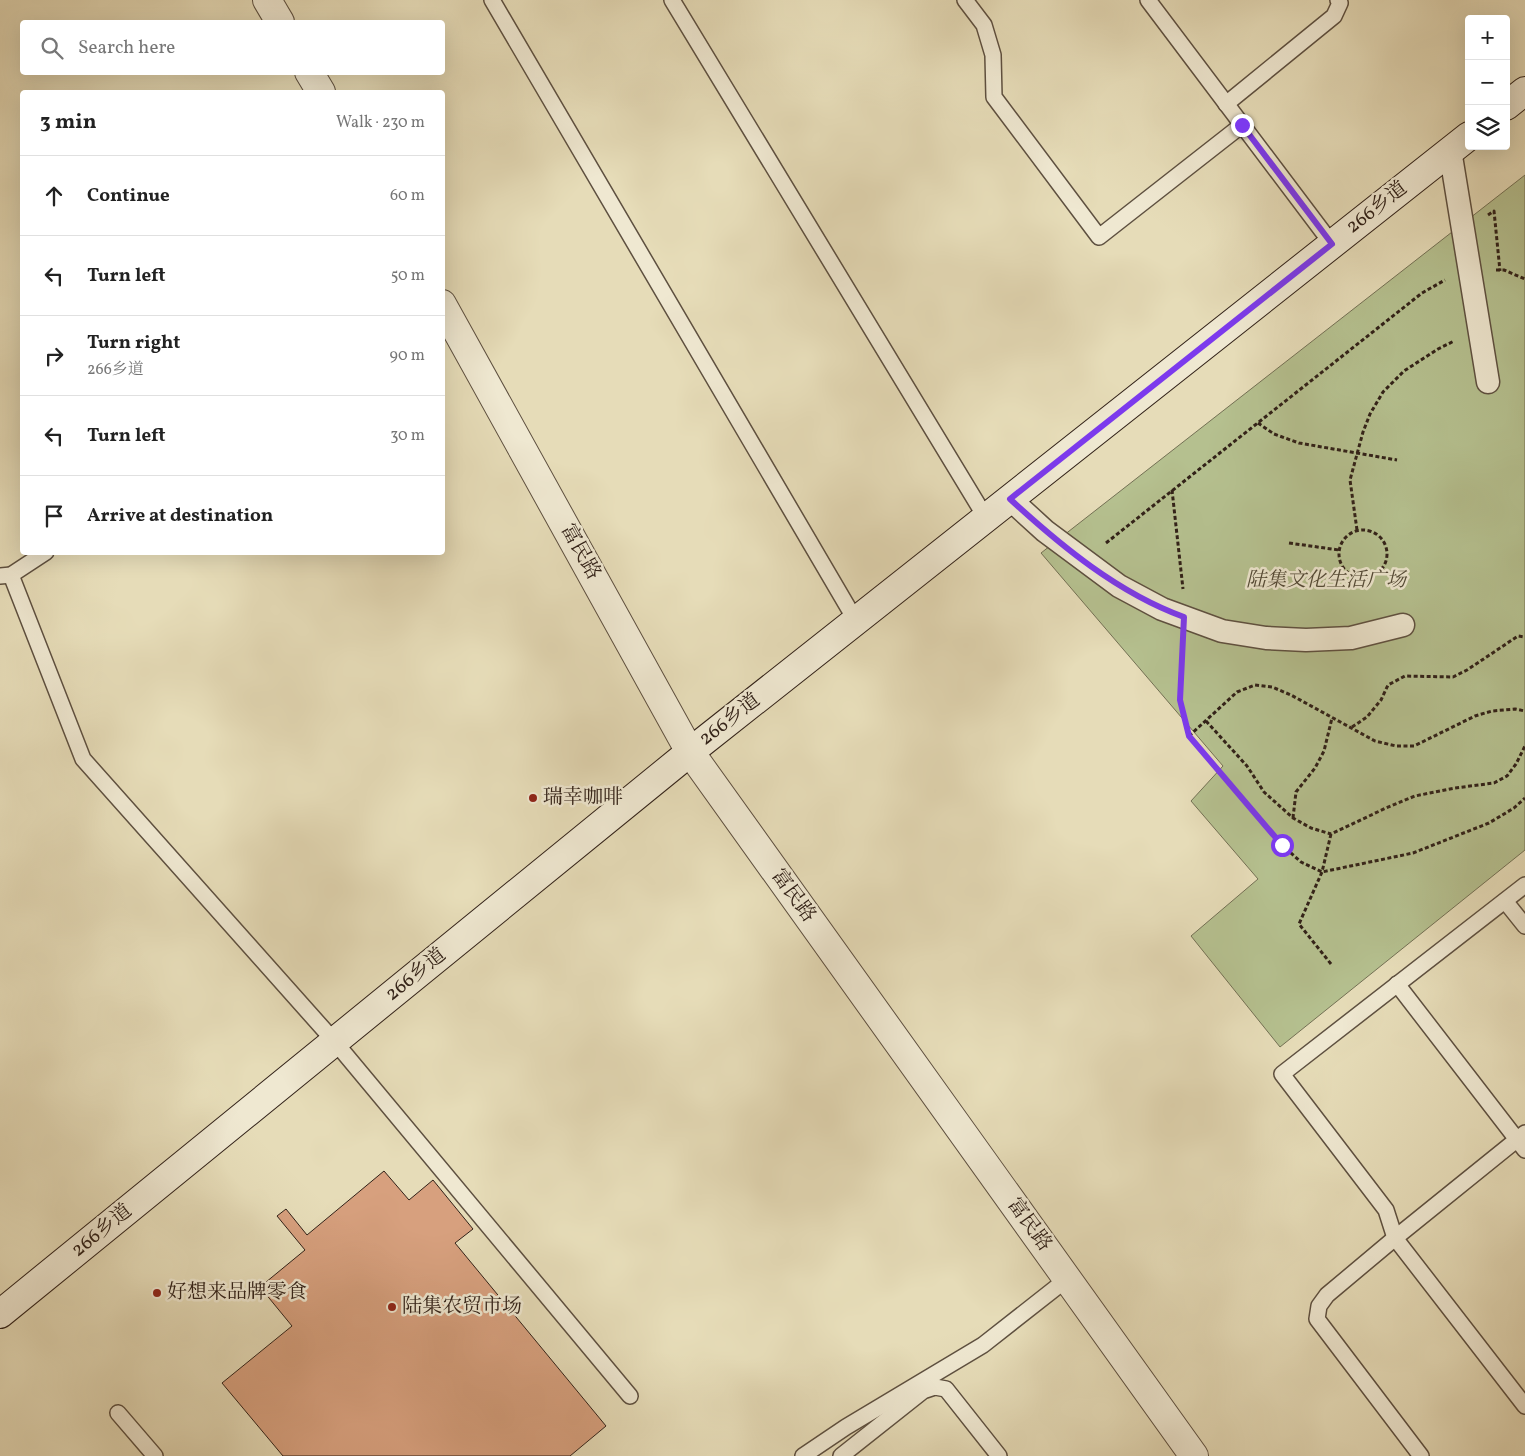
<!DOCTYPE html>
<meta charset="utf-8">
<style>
body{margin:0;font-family:Vollkorn,"Noto Serif SC",serif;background:#f6f6f6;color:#222}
.controls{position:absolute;right:15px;top:15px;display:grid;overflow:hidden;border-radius:5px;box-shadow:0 5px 20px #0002}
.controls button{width:45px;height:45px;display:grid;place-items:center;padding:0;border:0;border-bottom:1px solid #e0e0e0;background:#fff;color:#222;font:25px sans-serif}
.stop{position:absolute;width:15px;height:15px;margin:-11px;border:4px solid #7c3aed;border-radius:50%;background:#fff}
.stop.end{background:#7c3aed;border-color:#fff;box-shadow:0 1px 5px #0008}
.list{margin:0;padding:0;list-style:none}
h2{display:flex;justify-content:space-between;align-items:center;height:65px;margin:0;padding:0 20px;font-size:21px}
h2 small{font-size:16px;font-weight:400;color:#767676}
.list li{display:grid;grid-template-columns:32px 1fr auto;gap:15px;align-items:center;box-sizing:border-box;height:80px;padding:0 20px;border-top:1px solid #e0e0e0}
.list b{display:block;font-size:19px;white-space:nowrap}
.list p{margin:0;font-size:16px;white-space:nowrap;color:#767676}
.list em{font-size:16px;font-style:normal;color:#767676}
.icon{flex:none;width:28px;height:28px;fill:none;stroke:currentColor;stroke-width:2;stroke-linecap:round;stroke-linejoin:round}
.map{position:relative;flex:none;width:1525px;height:1456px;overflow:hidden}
.search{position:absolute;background:#fff;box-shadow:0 5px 20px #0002;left:20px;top:20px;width:425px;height:55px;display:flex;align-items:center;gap:12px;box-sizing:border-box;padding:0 18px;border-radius:5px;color:#767676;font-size:19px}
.panel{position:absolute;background:#fff;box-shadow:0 5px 20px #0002;left:20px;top:90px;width:425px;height:465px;border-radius:5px}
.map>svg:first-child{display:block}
.green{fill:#b5c08f;stroke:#737054}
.building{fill:#d7a07e;stroke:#312118}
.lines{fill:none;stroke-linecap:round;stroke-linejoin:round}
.service-casing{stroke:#5e5040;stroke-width:18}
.pedestrian-casing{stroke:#5e5040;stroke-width:25}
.tertiary-casing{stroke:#5e5040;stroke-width:30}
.secondary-casing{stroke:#312118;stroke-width:30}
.path{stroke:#312118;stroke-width:3;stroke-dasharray:4 2.5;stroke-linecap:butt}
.service{stroke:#efe8d1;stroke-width:15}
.pedestrian{stroke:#efe8d1;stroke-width:22}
.tertiary{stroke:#efe8d1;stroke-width:28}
.secondary{stroke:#efe8d1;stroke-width:28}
.route{stroke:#7c3aed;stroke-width:6}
.poi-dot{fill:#8f2418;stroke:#efe8d1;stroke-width:2}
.labels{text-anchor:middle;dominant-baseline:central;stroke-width:5;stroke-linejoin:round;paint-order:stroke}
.street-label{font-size:20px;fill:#312118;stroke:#efe8d1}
.park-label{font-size:20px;font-style:italic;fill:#524936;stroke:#efe8d1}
.poi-label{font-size:20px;fill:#312118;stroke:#efe8d1;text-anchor:start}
</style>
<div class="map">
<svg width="1525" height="1456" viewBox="0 0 1525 1456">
<rect width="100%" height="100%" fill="#e6dcb8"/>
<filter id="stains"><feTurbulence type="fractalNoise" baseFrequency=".004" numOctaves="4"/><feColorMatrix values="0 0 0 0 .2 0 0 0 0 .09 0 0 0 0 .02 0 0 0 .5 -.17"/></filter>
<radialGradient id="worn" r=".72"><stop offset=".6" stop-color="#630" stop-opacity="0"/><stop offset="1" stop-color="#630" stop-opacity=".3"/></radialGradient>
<!-- green -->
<polygon class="green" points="1525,175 1525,850 1280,1047 1191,936 1258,879 1191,801 1223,766 1041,553"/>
<!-- building -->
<polygon class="building" points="384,1171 409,1200 433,1180 473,1229 455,1243 606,1426 570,1456 283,1456 222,1383 292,1326 260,1287 305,1250 277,1216 286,1209 307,1235"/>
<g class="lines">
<defs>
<g id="service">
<polyline points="492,0 856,621"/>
<polyline points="672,0 986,518"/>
<polyline points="965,0 984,25 993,55 994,97 1099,237 1242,125"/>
<polyline points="1148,0 1332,244"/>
<polyline points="1226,104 1334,16 1340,3 1338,0"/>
<polyline points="11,575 83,759 335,1042 630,1396"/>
<polyline points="0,576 11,575 46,552"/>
<polyline points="1525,885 1282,1074 1386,1210 1395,1238 1525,1406"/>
<polyline points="1505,901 1525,926"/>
<polyline points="1397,984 1525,1150"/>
<polyline points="118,1413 155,1456"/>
<polyline points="803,1456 846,1427 983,1345 1067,1279"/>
<polyline points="841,1456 923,1391 935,1387 946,1389 999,1456"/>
<polyline points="1421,1456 1317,1319 1319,1306 1327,1295 1395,1238 1525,1133"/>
</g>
<g id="pedestrian">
<polyline points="1450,150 1488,382"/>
<polyline points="1010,499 1045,531 1119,586 1162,609 1222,631 1266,638 1306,640 1351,638 1403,625"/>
</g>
<g id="tertiary">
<polyline points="267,0 280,22"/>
<polyline points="309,72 321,92"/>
<polyline points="442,304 690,752 1194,1456"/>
</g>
<g id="secondary">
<polyline points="1506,106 1525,91"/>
<polyline points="0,1314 690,752 1469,136"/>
</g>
</defs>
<!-- service casing -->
<use href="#service" class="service-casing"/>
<!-- pedestrian casing -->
<use href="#pedestrian" class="pedestrian-casing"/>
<!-- tertiary casing -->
<use href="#tertiary" class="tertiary-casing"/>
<!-- secondary casing -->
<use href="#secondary" class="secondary-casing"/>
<!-- path -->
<g class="path">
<polyline points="1488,215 1494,211 1500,271"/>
<polyline points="1496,270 1504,270 1525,279"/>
<polyline points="1258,423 1274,434 1299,443 1397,460"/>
<polyline points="1172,490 1183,589"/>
<circle cx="1363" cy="554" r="24"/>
<polyline points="1357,530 1350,480 1363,432 1370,414 1383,392 1404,371 1438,349 1454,341"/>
<polyline points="1106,543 1422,293 1445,280"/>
<polyline points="1289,543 1339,550"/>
<polyline points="1183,645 1180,700 1189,736 1282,845 1301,862 1322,872 1413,853 1489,823 1514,808 1525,798"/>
<polyline points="1206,721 1247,766 1264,792 1293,818 1311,828 1331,834 1386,808 1415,796 1455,788 1494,783 1507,776 1516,764 1525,746"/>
<polyline points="1352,727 1367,717 1381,700 1388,685 1405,676 1453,677 1467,670 1518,636 1525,637"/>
<polyline points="1189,736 1237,692 1255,685 1272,687 1291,695 1375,741 1396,746 1414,746 1475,716 1492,711 1515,709 1525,711"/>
<polyline points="1293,818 1296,792 1315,768 1324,751 1332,718"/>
<polyline points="1331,964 1299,924 1322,872 1331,834"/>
</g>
<!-- service -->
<use href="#service" class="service"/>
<!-- pedestrian -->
<use href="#pedestrian" class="pedestrian"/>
<!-- tertiary -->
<use href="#tertiary" class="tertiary"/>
<!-- secondary -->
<use href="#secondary" class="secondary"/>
</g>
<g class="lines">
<!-- route -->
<path class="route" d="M1242,125L1332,244L1010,499C1061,546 1118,593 1184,617L1180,700L1189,736L1282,845"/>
</g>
<!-- markers -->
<g class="poi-dot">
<circle cx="533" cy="798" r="5"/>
<circle cx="157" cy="1293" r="5"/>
<circle cx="392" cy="1307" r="5"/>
</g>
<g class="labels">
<!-- street labels -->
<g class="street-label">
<text transform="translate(1377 208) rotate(-38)">266乡道</text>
<text transform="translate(580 552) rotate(61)">富民路</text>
<text transform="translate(730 720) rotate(-38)">266乡道</text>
<text transform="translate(793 896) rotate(54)">富民路</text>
<text transform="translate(416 975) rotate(-39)">266乡道</text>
<text transform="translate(1029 1225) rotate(54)">富民路</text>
<text transform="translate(102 1231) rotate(-39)">266乡道</text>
</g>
<!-- park labels -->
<g class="park-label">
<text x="1326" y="581">陆集文化生活广场</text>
</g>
<!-- poi labels -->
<g class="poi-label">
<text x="543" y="798">瑞幸咖啡</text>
<text x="167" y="1293">好想来品牌零食</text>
<text x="402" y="1307">陆集农贸市场</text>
</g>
</g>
<rect width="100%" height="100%" filter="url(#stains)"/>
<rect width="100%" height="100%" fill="url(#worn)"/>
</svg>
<div class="controls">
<button>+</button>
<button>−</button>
<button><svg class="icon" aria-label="layers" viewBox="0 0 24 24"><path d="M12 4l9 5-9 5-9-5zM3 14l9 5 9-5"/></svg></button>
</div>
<div class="stop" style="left:1282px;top:845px"></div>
<div class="stop end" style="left:1242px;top:125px"></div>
<div class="search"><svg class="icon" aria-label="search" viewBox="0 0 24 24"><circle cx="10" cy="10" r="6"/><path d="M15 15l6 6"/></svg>Search here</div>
<section class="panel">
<h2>3 min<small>Walk · 230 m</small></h2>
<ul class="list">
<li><svg class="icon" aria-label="ahead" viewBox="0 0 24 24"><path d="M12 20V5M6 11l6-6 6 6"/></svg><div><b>Continue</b></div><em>60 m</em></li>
<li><svg class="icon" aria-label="left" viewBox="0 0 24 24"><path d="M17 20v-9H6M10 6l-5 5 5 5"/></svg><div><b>Turn left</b></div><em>50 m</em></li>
<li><svg class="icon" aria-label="right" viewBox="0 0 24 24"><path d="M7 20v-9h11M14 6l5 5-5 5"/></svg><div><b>Turn right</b><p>266乡道</p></div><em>90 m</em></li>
<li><svg class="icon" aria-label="left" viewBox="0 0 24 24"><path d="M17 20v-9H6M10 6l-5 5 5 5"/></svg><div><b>Turn left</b></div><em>30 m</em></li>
<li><svg class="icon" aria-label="arrive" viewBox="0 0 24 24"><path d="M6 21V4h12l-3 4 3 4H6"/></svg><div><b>Arrive at destination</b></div></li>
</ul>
</section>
</div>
